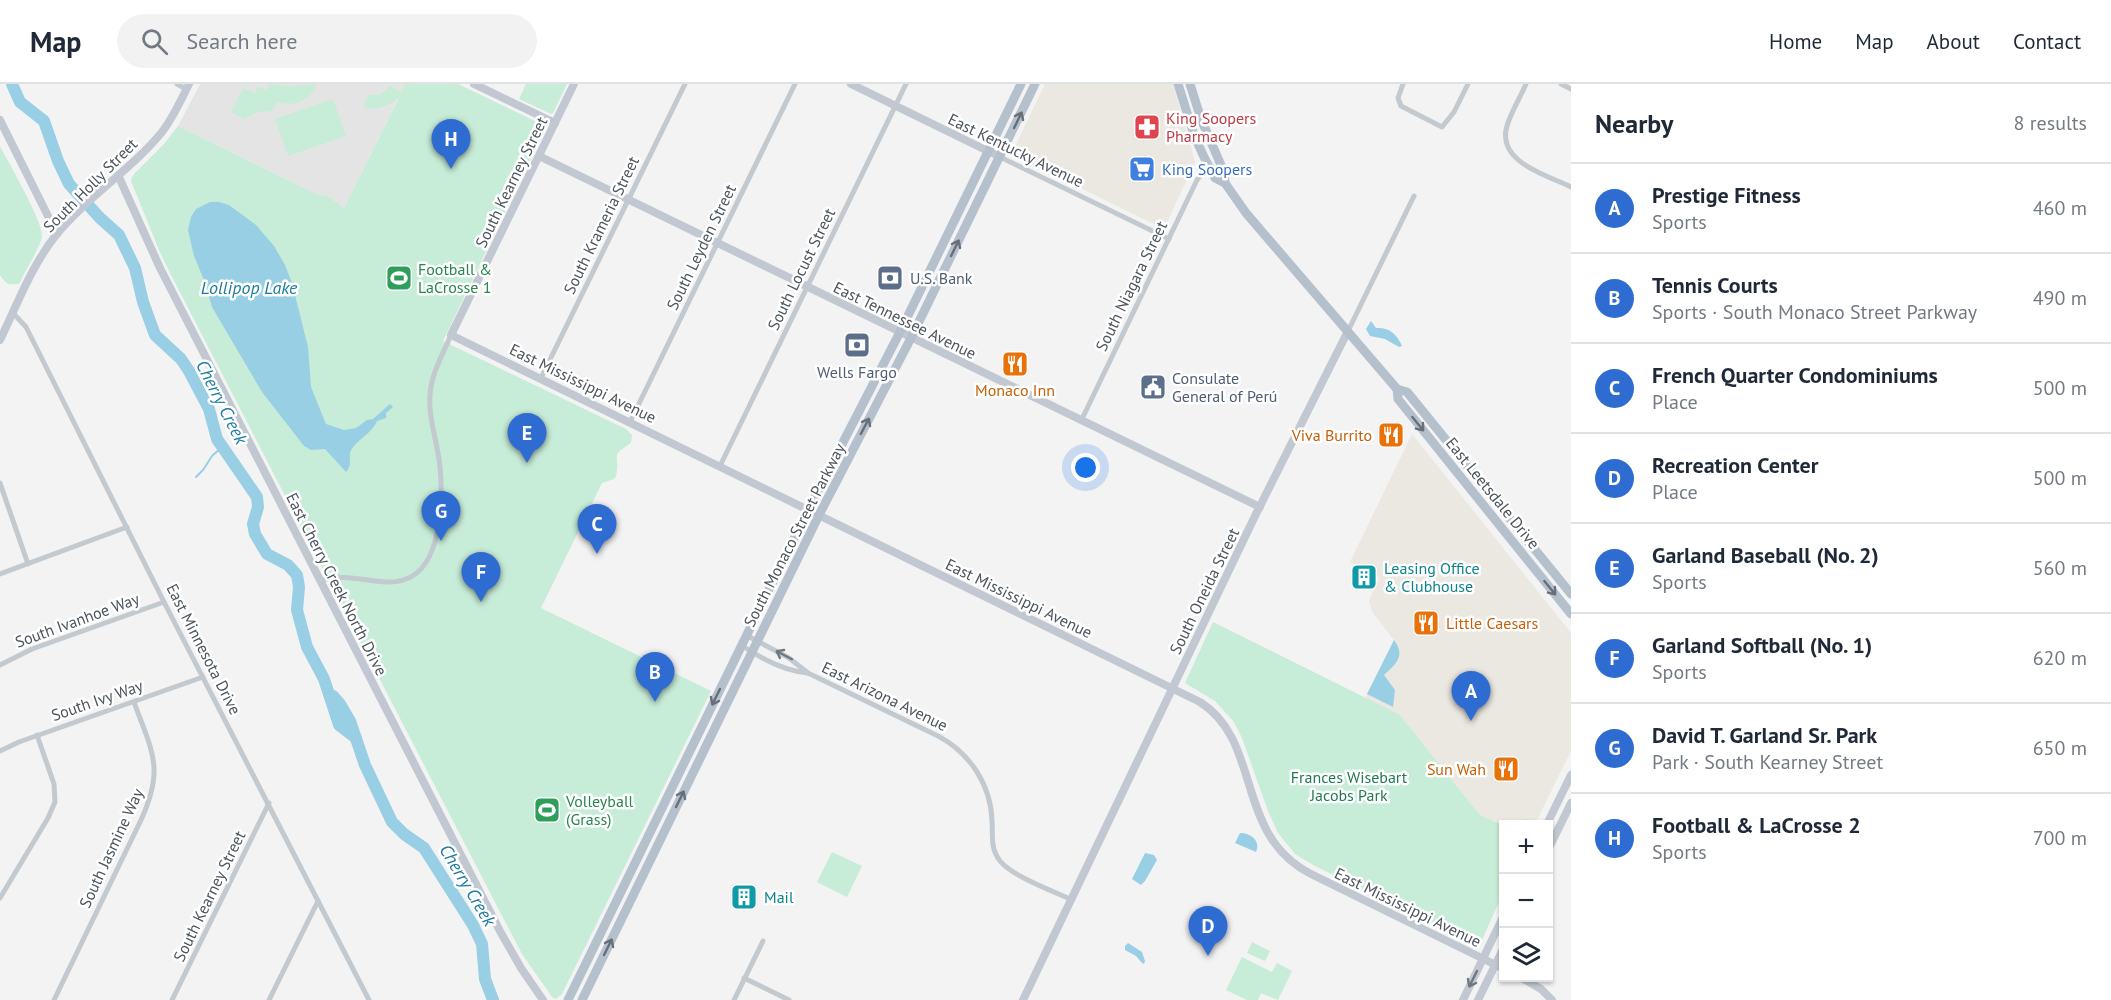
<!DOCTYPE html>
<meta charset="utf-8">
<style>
body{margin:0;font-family:"PT Sans",sans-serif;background:#f2f2f3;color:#1f2937}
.controls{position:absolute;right:18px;bottom:18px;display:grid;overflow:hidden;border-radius:0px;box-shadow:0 2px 4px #0004}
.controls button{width:54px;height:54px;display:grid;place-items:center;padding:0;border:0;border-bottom:2px solid #e0e1e3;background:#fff;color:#1f2937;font:30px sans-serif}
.you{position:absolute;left:1086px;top:384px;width:21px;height:21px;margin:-15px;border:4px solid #fff;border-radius:50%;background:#1a73e8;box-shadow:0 0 0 9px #1a73e833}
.badge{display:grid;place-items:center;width:39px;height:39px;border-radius:50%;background:#2f6cd2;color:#fff;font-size:20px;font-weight:700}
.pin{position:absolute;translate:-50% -50px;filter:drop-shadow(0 2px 3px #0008)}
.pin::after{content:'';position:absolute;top:32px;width:21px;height:18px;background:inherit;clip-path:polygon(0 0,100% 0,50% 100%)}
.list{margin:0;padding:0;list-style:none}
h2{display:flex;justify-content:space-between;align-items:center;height:78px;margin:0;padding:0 24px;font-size:26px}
h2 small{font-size:20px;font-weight:400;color:#747a83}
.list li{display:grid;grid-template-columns:39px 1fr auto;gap:18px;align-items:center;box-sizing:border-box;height:90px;padding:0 24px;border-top:2px solid #e0e1e3}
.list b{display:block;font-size:22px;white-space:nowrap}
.list p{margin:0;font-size:20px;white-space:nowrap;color:#747a83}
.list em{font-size:20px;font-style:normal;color:#747a83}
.icon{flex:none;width:33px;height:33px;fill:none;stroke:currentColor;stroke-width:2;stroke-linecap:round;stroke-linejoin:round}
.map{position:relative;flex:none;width:1571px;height:916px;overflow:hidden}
header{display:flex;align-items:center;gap:36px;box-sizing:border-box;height:84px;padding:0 30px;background:#fff;border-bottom:2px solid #e0e1e3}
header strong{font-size:28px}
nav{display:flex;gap:33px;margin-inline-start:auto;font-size:21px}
.search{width:420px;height:54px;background:#f2f2f3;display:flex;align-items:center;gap:15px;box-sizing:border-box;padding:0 21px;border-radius:33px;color:#747a83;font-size:22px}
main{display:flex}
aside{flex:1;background:#fff}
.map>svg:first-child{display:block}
.commercial{fill:#eae8e1}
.education{fill:#e5e4e4}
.green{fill:#c7ecd8}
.water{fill:#99cfe4}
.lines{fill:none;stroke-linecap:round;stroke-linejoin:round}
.stream{stroke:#99cfe4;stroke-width:2}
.river{stroke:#99cfe4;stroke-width:12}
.street{stroke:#c2c9cf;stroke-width:5}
.secondary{stroke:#c1c8d1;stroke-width:8}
.primary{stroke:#b5c0cd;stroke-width:9}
.oneway{stroke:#666f7a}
.oneway2{stroke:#6f7780}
.labels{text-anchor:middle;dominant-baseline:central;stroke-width:5;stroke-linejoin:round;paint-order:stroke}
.health-label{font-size:16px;fill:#be3a42;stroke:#fff;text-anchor:start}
.street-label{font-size:16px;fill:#4c545e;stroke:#fff}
.shop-label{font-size:16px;fill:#366cbe;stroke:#fff;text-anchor:start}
.leisure-label{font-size:16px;fill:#27864d;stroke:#fff;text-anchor:start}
.service-label{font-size:16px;fill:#4e5e75;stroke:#fff;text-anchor:start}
.food-label{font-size:16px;fill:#c56008;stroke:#fff;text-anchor:end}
.culture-label{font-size:16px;fill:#0d838f;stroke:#fff;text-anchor:start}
.park-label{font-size:16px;fill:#237953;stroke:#fff}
.water-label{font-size:18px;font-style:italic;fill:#1d7ca0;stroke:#fff}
</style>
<header>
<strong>Map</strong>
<div class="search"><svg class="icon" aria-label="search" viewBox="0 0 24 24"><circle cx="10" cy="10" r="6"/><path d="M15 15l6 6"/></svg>Search here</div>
<nav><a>Home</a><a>Map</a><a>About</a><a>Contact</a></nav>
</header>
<main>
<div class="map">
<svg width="1571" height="916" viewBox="0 0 1571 916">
<rect width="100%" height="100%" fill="#f4f3f3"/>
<!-- commercial -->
<g class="commercial">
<polygon points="1045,0 1173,0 1195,78 1164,145 1019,74 1014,65"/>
<polygon points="1412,350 1571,549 1571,667 1535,740 1527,735 1500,740 1480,731 1400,631 1365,614 1394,556 1372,528 1369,516 1379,495 1376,490 1350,478"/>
</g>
<!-- education -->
<polygon class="education" points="200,0 405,0 344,124 178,42"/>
<!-- green -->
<g class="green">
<path d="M269,0C276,0 283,2 290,2C298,2 308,0 317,0C310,17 294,23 277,18L272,27L257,28L244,35L231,28L243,4L255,9L258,2L267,6Z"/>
<path d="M405,0H458L543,41L545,45L443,257L626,345L632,351L631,359C608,374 621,369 616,392L614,395L602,399L541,524L711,607L562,910L556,915L552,913L522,870L500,828L170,189L159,166L131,97L132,93L135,89L163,61L178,42L318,111L327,112L344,124L399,13C389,22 379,26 364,24L368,11H380L390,2L401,8Z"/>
<polygon points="526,0 567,0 553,29 551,30 519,15"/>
<polygon points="333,15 346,52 288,72 275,35"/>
<path d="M0,62C8,78 44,139 42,153C40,163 24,189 19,200C7,200 9,203 0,191Z"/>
<polygon points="1213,538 1400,631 1480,731 1500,740 1527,735 1536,740 1504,740 1503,809 1481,858 1477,860 1472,859 1315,782 1295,770 1278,749 1268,727 1242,654 1234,638 1215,617 1185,599"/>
<polygon points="832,768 862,782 847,813 817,798"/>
<polygon points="1252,858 1270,867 1265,877 1247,869"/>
<polygon points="1242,873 1272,888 1277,879 1292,887 1278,916 1261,909 1258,916 1247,916 1226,906"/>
</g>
<!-- water -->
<g class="water">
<path d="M210,118H219L229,121L256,141L274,162L285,181L292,199L308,263L311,303L326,340L344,346L356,344L367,336L373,335L390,320L393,323L386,329V334L377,337C372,350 353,358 350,369C349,378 352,381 346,388L325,365L311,366L304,362L262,308L212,223L204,196L194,172L188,146L191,133L196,125Z"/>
<path d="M1371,237L1376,244C1389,243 1397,250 1402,262L1399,263L1385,255L1370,252L1366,245Z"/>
<path d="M1394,556C1406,572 1396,580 1384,591L1395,606L1393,623L1367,610Z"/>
<path d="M1240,749C1251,749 1261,757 1256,768L1235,759Z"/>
<polygon points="1145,769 1154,771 1157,776 1145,797 1141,801 1132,795"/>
<polygon points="1128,859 1142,868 1145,877 1144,880 1142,879 1136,872 1125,866 1125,862"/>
</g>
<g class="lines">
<!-- stream -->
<polyline class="stream" points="196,393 203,386 212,372 222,363"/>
<!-- river -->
<g class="river">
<polyline points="12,0 20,18 44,37 58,77 69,100 100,134 119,151 135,184 143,218 155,251 181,275 189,287 209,325 217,355 257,413 258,423 253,440 255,450 267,470 288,481 297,491 299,503 297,526 307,563 324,595 339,641 356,654"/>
<polyline points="333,612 340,620 350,637 365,681 392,738 404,750 424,764 473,841 482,860 485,895 493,916"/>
</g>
<!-- street -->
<g class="street">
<polyline points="177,0 186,5"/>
<polyline points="1403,0 1398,14 1401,22 1442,43 1454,28 1468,0"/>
<path d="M1526,0C1520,14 1511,28 1507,42C1496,78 1547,91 1571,103"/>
<polyline points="1561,0 1571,5"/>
<polyline points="1000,73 1169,155"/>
<polyline points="13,229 26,243 164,518 369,916"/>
<polyline points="1348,247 1414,112"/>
<polyline points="541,294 685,0"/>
<polyline points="1081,337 1197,96 1208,82"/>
<polyline points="630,338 795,0"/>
<polyline points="720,382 906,0"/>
<polyline points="0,399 28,480"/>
<polyline points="0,490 127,443"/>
<path d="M320,497C351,486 380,505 406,495C442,483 443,414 440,383C438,359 428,335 430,311C431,290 443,270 451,251"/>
<path d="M746,551L789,574L808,589L938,652C970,669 991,701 992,737C993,752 990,764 1000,777C1012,792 1053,807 1072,816"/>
<path d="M741,561C760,574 785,587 808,589"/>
<polyline points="0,581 32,565 164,518"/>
<polyline points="0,667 19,658 203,593"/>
<polyline points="0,814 48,734 55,718 54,700 37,651"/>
<polyline points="744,894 789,916"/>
<path d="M54,916L141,736C165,684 152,668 134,618"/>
<polyline points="172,916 269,719"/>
<polyline points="269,916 318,817"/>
<polyline points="734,916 763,857"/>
</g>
<!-- secondary -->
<g class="secondary">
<polyline points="474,0 555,39"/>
<path d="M574,0L451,251L1200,618C1263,658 1234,751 1311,790L1504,885"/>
<polyline points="851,0 1000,73"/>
<polyline points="0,36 57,150"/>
<polyline points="539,72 1260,423"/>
<polyline points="118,91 160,184 501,849 521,884 543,916"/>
<path d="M0,256C17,221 32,181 56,151C87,113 131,86 162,48C173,34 181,16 189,0"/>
<polyline points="1547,740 1571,691"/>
<polyline points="1548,766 1571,719"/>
<polyline points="1522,894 1541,905 1552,916"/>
<polyline points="1023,916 1255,432 1348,247"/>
<polyline points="1463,916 1504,831"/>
<polyline points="1478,916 1504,863"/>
</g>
<!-- primary -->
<g class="primary">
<polyline points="1178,0 1194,51 1204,73 1215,94 1225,99 1246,129 1397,305 1407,308 1412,314 1571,510"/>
<polyline points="1190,0 1201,35 1224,88 1225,99"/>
<polyline points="1397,305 1398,315 1571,530"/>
<polyline points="568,916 808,426 900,248 1021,0"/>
<polyline points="582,916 819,431 911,254 1035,0"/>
</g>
</g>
<!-- one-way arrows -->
<defs><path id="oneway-shaft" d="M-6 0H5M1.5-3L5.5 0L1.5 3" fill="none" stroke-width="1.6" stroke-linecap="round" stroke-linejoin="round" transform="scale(1.5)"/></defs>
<g class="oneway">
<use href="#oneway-shaft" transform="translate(1018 36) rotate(-64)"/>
<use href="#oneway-shaft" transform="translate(955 164) rotate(-64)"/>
<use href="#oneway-shaft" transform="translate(1418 340) rotate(51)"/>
<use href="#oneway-shaft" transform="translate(865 342) rotate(-62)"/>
<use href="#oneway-shaft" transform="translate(1550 504) rotate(51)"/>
<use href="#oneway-shaft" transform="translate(716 613) rotate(116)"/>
<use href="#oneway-shaft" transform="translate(680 715) rotate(-64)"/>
<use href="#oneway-shaft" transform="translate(608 863) rotate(-64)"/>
</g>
<g class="oneway2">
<use href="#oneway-shaft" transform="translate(784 571) rotate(-152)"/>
<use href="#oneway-shaft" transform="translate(1473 895) rotate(116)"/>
</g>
<!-- icons -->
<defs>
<symbol id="pharmacy-square" viewBox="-11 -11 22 22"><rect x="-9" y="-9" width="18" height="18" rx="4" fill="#e0444e" stroke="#fff"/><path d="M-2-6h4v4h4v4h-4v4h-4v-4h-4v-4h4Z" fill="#fff"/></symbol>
<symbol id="supermarket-square" viewBox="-11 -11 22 22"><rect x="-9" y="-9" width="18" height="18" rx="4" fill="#3f7fe0" stroke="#fff"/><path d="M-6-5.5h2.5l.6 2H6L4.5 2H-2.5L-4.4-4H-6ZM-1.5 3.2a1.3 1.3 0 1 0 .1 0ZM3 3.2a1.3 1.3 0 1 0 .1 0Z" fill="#fff"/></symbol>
<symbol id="stadium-square" viewBox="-11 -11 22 22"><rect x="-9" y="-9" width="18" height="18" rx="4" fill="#2e9e5b" stroke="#fff"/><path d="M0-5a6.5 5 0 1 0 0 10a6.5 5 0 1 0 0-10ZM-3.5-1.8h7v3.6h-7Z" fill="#fff"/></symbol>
<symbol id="bank-square" viewBox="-11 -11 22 22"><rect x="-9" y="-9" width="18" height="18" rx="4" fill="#5c6f8a" stroke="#fff"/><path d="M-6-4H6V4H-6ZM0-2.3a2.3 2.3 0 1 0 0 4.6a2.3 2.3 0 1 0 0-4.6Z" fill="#fff"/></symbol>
<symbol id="restaurant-square" viewBox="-11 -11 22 22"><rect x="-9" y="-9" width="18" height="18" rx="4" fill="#e8710a" stroke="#fff"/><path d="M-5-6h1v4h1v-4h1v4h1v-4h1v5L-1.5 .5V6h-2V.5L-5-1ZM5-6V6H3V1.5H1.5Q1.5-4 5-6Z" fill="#fff"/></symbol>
<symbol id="civic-square" viewBox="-11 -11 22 22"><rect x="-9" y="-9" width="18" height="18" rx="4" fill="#5c6f8a" stroke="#fff"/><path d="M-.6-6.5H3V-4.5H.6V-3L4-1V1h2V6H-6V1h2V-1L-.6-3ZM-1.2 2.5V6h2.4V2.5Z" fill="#fff"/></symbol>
<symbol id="building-square" viewBox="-11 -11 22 22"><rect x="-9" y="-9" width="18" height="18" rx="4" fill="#0f9aa8" stroke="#fff"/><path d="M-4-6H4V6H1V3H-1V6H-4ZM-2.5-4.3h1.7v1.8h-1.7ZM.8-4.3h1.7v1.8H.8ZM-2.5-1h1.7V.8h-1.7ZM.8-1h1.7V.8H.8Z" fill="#fff"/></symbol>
</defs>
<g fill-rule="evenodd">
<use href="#pharmacy-square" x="1132" y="28" width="30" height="30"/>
<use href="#supermarket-square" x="1127" y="70" width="30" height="30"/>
<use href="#stadium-square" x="384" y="179" width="30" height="30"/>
<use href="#bank-square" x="875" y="179" width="30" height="30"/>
<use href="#bank-square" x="842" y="246" width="30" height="30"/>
<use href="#restaurant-square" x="1000" y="265" width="30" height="30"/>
<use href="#civic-square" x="1138" y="288" width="30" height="30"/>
<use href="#restaurant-square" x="1376" y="336" width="30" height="30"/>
<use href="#building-square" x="1349" y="478" width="30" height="30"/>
<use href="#restaurant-square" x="1411" y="524" width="30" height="30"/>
<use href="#restaurant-square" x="1491" y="670" width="30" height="30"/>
<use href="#stadium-square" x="532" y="711" width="30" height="30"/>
<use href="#building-square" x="729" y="798" width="30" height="30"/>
</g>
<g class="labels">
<!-- health labels -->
<g class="health-label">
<text x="1166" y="34">King Soopers<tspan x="1166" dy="18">Pharmacy</tspan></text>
</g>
<!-- street labels -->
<g class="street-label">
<text transform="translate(1016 66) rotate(26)">East Kentucky Avenue</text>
<text transform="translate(511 98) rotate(-64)">South Kearney Street</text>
<text transform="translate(90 101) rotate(-45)">South Holly Street</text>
<text transform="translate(601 141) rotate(-64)">South Krameria Street</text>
<text transform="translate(701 163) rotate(-64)">South Leyden Street</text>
<text transform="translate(801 185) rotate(-64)">South Locust Street</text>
<text transform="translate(1131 202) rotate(-64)">South Niagara Street</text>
<text transform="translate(905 236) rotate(26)">East Tennessee Avenue</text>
<text transform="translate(583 299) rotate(26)">East Mississippi Avenue</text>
<text transform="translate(1493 409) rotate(51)">East Leetsdale Drive</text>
<text transform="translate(794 451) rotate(-63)">South Monaco Street Parkway</text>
<text transform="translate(337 500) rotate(63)">East Cherry Creek North Drive</text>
<text transform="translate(1204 507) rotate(-64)">South Oneida Street</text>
<text transform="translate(1019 514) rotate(26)">East Mississippi Avenue</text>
<text transform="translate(77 536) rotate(-20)">South Ivanhoe Way</text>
<text transform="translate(204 565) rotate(63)">East Minnesota Drive</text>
<text transform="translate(885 612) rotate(26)">East Arizona Avenue</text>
<text transform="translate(97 616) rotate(-19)">South Ivy Way</text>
<text transform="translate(111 764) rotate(-65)">South Jasmine Way</text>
<text transform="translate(209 812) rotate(-64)">South Kearney Street</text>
<text transform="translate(1408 823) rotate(26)">East Mississippi Avenue</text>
</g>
<!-- shop labels -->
<g class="shop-label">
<text x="1162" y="85">King Soopers</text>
</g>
<!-- leisure labels -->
<g class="leisure-label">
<text x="418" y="185">Football &amp;<tspan x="418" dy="18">LaCrosse 1</tspan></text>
<text x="566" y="717">Volleyball<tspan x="566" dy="18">(Grass)</tspan></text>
</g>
<!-- service labels -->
<g class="service-label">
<text x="910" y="194">U.S. Bank</text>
<text x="857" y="288" text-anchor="middle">Wells Fargo</text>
<text x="1172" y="294">Consulate<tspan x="1172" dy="18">General of Perú</tspan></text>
</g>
<!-- food labels -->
<g class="food-label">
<text x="1015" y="306" text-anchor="middle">Monaco Inn</text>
<text x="1372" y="351">Viva Burrito</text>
<text x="1446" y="539" text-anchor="start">Little Caesars</text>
<text x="1486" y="685">Sun Wah</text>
</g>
<!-- culture labels -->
<g class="culture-label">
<text x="1384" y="484">Leasing Office<tspan x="1384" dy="18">&amp; Clubhouse</tspan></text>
<text x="764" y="813">Mail</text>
</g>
<!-- park labels -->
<g class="park-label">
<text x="1349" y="693">Frances Wisebart<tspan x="1349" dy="18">Jacobs Park</tspan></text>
</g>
<!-- water labels -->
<g class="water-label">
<text x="249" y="203">Lollipop Lake</text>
<text transform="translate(222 318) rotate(63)">Cherry Creek</text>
<text transform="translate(468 801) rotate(59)">Cherry Creek</text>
</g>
</g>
</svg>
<div class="controls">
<button>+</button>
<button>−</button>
<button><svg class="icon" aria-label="layers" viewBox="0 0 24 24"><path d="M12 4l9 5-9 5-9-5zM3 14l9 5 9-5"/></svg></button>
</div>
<div class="you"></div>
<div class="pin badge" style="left:1471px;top:637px">A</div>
<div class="pin badge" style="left:655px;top:618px">B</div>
<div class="pin badge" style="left:597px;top:470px">C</div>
<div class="pin badge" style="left:1208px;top:872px">D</div>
<div class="pin badge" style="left:527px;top:379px">E</div>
<div class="pin badge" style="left:481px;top:518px">F</div>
<div class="pin badge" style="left:441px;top:457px">G</div>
<div class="pin badge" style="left:451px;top:85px">H</div>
</div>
<aside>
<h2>Nearby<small>8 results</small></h2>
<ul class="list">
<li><span class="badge">A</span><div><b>Prestige Fitness</b><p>Sports</p></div><em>460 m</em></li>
<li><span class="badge">B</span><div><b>Tennis Courts</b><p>Sports · South Monaco Street Parkway</p></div><em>490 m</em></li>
<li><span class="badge">C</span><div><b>French Quarter Condominiums</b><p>Place</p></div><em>500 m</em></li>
<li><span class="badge">D</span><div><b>Recreation Center</b><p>Place</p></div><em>500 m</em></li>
<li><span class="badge">E</span><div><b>Garland Baseball (No. 2)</b><p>Sports</p></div><em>560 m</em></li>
<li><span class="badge">F</span><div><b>Garland Softball (No. 1)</b><p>Sports</p></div><em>620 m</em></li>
<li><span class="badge">G</span><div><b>David T. Garland Sr. Park</b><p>Park · South Kearney Street</p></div><em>650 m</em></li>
<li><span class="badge">H</span><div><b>Football &amp; LaCrosse 2</b><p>Sports</p></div><em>700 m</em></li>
</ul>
</aside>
</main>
